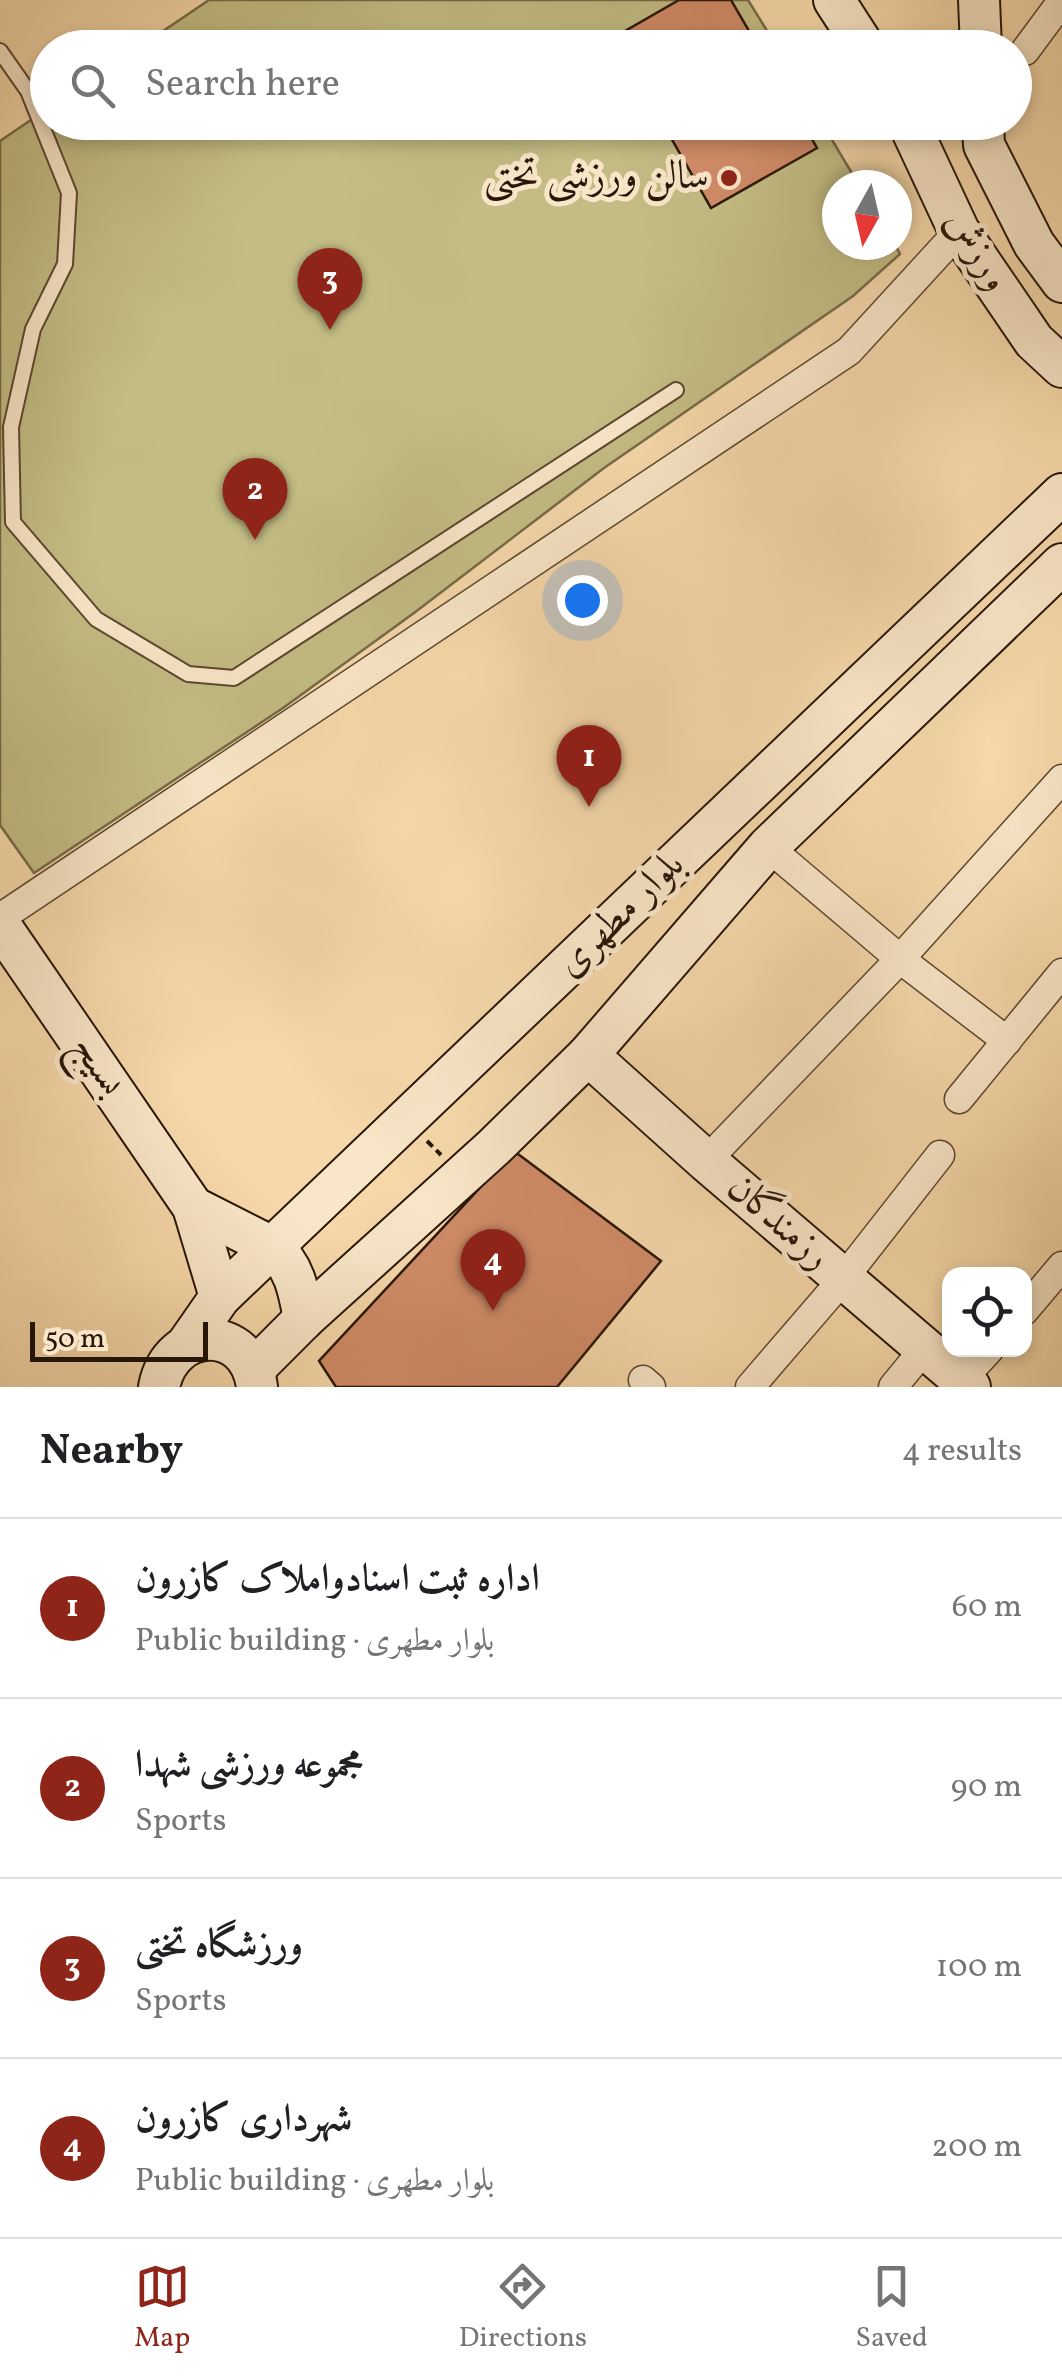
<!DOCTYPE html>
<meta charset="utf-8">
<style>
body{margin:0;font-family:Vollkorn,Amiri,serif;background:#f2f2f2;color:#202124}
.controls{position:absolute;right:30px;bottom:30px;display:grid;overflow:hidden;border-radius:20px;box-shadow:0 5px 15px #0003}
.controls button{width:90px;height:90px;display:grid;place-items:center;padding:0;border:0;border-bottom:2px solid #e0e0e0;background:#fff;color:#202124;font:50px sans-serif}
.compass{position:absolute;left:822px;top:170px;width:90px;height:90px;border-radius:50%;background:#fff;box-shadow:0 5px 15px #0003;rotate:188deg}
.scale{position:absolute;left:30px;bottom:25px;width:178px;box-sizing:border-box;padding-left:10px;border:5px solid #281709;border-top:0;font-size:28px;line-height:35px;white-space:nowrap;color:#281709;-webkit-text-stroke:8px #f9e6c8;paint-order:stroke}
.you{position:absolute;left:582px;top:600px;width:35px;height:35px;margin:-25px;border:8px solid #fff;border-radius:50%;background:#1a73e8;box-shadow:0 0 0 15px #1a73e833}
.badge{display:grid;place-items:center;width:65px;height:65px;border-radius:50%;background:#8f2418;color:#fff;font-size:32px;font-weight:700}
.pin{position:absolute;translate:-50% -82px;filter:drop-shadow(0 2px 5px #0008)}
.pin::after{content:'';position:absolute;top:52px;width:35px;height:30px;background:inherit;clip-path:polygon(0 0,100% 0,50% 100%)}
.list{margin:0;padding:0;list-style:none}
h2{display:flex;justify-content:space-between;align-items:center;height:130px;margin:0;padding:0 40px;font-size:42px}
h2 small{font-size:32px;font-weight:400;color:#757577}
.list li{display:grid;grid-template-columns:65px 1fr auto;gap:30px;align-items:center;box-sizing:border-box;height:180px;padding:0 40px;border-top:2px solid #e0e0e0}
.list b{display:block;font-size:38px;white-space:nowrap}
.list p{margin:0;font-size:32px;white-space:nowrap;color:#757577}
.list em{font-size:32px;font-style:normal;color:#757577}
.icon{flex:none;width:55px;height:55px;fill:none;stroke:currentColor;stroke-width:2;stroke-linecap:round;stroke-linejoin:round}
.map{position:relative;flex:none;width:1062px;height:1387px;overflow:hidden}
.search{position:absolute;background:#fff;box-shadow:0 5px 15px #0003;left:30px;right:30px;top:30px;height:110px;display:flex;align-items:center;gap:25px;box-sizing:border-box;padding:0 35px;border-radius:55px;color:#757577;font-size:38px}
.sheet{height:850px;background:#fff}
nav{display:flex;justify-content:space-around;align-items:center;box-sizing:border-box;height:140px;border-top:2px solid #e0e0e0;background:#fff;font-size:28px;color:#757577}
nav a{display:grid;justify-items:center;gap:5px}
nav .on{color:#8f2418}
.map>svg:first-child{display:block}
.green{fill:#c3bc84;stroke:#766a46;stroke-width:2.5}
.building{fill:#d08b68;stroke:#281709;stroke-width:2.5}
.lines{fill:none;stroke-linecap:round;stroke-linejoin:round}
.lane-casing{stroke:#5c4731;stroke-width:18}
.street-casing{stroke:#5c4731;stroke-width:31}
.secondary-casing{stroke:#281709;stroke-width:44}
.path{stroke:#281709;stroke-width:4;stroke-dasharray:8 5;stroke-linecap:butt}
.lane{stroke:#f9e6c8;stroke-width:14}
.street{stroke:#f9e6c8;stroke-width:28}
.secondary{stroke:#f9e6c8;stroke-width:40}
.poi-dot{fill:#8f2418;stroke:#f9e6c8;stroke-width:4}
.labels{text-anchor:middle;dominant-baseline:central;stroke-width:10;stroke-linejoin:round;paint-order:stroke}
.poi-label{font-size:40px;fill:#281709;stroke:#f9e6c8;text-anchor:end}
.street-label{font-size:40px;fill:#281709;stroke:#f9e6c8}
</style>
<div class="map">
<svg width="1062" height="1387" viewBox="0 0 1062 1387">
<rect width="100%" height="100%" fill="#f6d8aa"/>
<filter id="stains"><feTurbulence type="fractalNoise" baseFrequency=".002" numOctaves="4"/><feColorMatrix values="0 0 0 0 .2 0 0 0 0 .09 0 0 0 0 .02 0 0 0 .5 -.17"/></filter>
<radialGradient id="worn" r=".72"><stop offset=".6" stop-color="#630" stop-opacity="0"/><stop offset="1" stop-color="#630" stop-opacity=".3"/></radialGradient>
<!-- green -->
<g class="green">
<polygon points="209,0 748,0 777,47 138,48"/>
<polygon points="47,109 48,122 822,123 859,185 837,185 837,245 895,245 900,254 853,296 604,468 414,613 283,708 34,873 0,825 0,141"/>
</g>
<!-- building -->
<g class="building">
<polygon points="679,0 731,0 759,48 619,48 613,38"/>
<polygon points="662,122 802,122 817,148 711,208"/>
<polygon points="514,1151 661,1261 557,1387 336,1387 319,1361"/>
</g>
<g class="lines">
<defs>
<polyline id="lane" points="0,51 28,91 69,193 65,264 33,329 11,427 13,522 96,619 188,674 234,678 676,390"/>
<g id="street">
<polyline points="1025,51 1062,1"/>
<polyline points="768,847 900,959 1007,1041"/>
<polyline points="0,918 849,351 959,231"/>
<polyline points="959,1099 1062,973"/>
<polyline points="706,1161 900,959 1062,779"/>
<polyline points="1024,1311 1062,1266"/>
<polyline points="643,1380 651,1387"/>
<polyline points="961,1380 989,1350"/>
<polyline points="750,1387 843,1279 940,1155"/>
<polyline points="893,1387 925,1348"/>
</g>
<g id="secondary">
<polyline points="834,0 865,48"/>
<polyline points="979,0 981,48"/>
<polyline points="908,122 959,231 1034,341 1062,367"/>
<polyline points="983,122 984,145 1034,244 1062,282"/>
<polyline points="0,925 193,1207 220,1297"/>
<polyline points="588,1055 706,1161 970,1387"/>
<path d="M193,1207L272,1247C295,1266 299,1292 304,1319"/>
<polyline points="188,1343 220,1297 1062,494"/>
<polyline points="253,1370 304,1319 494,1147 588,1055 768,847 1062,564"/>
<path d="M159,1387C171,1325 249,1323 257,1387"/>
</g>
</defs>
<!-- lane casing -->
<use href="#lane" class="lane-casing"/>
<!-- street casing -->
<use href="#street" class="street-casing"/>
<!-- secondary casing -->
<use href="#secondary" class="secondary-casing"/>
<!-- path -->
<polyline class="path" points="427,1141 441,1155"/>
<!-- lane -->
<use href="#lane" class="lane"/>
<!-- street -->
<use href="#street" class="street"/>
<!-- secondary -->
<use href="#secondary" class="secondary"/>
</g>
<!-- markers -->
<circle class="poi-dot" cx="729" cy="178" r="10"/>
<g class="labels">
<!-- poi labels -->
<g class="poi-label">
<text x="709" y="178">سالن ورزشی تختی</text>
</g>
<!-- street labels -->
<g class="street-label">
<text transform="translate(976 251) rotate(58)">ورزش</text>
<text transform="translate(621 915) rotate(-44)">بلوار مطهری</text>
<text transform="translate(97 1066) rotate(56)">بسیج</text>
<text transform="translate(778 1223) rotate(41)">رزمندگان</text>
</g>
</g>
<rect width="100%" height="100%" filter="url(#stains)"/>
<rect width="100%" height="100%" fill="url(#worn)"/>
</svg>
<div class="controls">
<button><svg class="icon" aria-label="locate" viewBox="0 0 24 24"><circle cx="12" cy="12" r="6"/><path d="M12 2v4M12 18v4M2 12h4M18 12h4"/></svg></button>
</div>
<svg class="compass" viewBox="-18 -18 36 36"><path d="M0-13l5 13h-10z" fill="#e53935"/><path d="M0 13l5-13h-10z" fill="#757577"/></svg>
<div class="scale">50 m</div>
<div class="you"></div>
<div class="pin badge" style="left:589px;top:807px">1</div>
<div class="pin badge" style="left:255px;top:540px">2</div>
<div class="pin badge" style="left:330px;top:330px">3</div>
<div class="pin badge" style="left:493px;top:1311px">4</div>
<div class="search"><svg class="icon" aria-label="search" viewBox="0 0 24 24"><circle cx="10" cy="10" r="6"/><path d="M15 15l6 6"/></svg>Search here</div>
</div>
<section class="sheet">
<h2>Nearby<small>4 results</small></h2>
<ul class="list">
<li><span class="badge">1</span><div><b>اداره ثبت اسنادواملاک کازرون</b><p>Public building · بلوار مطهری</p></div><em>60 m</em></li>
<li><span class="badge">2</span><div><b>مجموعه ورزشی شهدا</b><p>Sports</p></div><em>90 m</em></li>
<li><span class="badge">3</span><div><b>ورزشگاه تختی</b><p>Sports</p></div><em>100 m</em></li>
<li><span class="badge">4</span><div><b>شهرداری کازرون</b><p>Public building · بلوار مطهری</p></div><em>200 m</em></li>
</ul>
</section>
<nav>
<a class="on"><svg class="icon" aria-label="map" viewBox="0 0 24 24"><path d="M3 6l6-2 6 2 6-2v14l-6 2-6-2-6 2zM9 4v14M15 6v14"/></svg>Map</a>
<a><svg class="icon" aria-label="directions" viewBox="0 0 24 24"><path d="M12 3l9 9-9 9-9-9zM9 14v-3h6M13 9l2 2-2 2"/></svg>Directions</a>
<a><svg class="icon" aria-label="saved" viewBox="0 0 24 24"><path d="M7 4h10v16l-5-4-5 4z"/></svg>Saved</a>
</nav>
